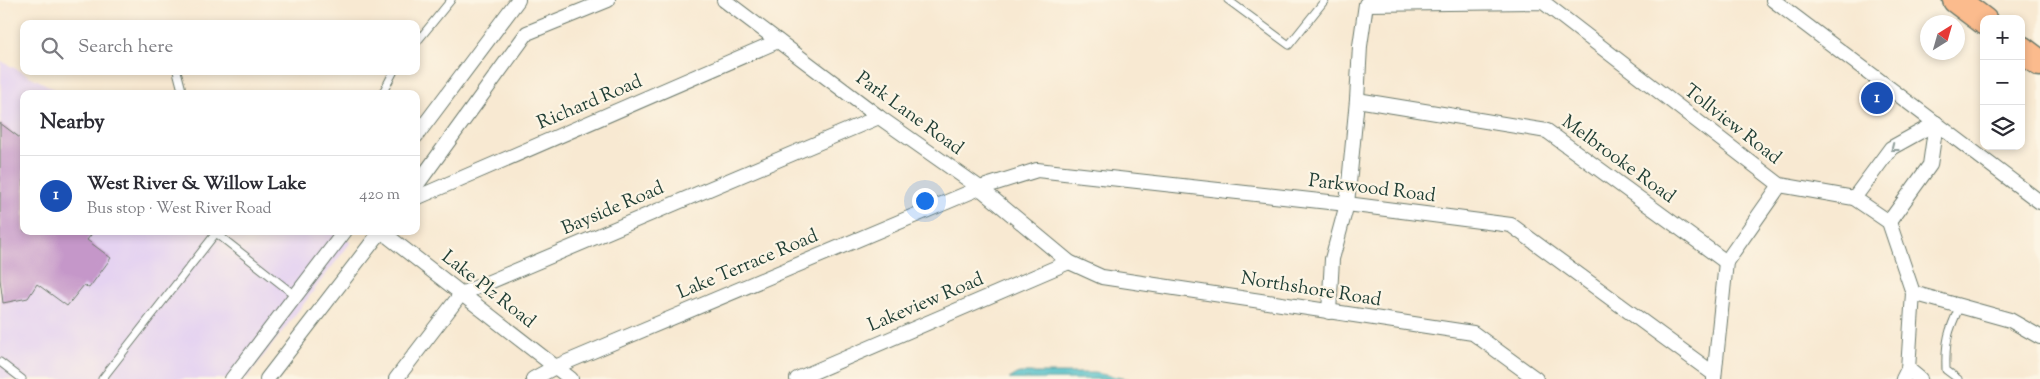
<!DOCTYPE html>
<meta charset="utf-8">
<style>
body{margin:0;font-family:"Sorts Mill Goudy",serif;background:#f2f2f3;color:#2b2b33}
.controls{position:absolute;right:15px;top:15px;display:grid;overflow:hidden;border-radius:10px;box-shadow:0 2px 8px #0003}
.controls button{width:45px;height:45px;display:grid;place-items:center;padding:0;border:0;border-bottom:1px solid #e1e1e2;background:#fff;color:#2b2b33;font:25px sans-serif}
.compass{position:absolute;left:1920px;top:15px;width:45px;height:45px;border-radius:50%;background:#fff;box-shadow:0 2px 8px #0003;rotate:37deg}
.you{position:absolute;left:924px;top:200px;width:18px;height:18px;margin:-12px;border:4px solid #fff;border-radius:50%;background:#1a73e8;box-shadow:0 0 0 8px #1a73e833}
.badge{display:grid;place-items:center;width:32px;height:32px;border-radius:50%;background:#1f6fb2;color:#fff;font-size:16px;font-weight:700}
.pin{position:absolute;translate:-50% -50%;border:2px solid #fff;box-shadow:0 1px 5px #0006}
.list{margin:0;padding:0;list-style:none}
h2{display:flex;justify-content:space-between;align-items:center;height:65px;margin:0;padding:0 20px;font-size:21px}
h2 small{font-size:16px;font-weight:400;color:#7c7c81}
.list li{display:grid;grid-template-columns:32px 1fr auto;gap:15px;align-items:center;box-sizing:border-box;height:80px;padding:0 20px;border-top:1px solid #e1e1e2}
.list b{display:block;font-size:19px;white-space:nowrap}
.list p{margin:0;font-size:16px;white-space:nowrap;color:#7c7c81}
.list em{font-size:16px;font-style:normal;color:#7c7c81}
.icon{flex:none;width:28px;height:28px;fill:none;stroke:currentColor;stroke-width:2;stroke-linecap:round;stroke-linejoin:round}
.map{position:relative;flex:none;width:2040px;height:379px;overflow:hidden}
.search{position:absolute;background:#fff;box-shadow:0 2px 8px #0003;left:20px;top:20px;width:400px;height:55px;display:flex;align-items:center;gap:12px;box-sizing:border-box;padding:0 18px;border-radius:10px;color:#7c7c81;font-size:19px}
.panel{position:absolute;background:#fff;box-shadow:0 2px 8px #0003;left:20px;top:90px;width:400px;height:145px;border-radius:10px}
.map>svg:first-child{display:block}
.built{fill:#e5d3f1}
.water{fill:#51bfc9;stroke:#387e7e}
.building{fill:#c597c9}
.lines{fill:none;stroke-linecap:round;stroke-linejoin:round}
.service-casing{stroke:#6b796b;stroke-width:9}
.minor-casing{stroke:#6b796b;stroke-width:16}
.motorway-casing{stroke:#6b796b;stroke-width:29}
.service{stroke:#fff;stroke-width:7}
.minor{stroke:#fff;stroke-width:14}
.motorway{stroke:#fbbb8d;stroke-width:26}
.oneway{stroke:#8f9e9a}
.labels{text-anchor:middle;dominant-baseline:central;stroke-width:4.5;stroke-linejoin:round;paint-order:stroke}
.street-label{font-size:19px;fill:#1f3d34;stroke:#fcf5e5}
</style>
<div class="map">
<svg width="2040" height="379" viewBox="0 0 2040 379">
<rect width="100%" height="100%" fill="#fcf5e5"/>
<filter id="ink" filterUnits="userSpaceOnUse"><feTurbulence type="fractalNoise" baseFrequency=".02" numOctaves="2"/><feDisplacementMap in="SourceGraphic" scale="10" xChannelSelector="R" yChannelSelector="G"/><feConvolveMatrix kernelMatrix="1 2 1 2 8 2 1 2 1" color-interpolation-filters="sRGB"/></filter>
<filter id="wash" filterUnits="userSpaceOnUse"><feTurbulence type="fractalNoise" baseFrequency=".0096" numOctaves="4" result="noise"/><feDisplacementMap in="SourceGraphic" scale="20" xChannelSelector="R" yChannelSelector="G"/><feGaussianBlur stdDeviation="1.12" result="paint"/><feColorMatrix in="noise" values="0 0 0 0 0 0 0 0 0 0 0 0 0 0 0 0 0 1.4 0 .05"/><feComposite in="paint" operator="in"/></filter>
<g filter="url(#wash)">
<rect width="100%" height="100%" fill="#f8e9d2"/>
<!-- built -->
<polygon class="built" points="1,61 64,94 24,94 24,231 329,231 351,242 246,379 0,379"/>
<!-- water -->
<polygon class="water" points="1019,373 1095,373 1129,379 1009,379"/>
<g id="blocks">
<!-- building -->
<polygon class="building" points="0,123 24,141 24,231 94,231 87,240 111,258 89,288 84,285 67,306 37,284 28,298 3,303 0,279"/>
</g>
</g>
<g filter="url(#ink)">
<use href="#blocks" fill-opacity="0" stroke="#6b796b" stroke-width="1"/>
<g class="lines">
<defs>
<g id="service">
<polyline points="1228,0 1289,45 1325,0"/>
<polyline points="416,43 451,0"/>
<polyline points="177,71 183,94"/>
<polyline points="382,94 394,71"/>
<polyline points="0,362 22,379"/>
<polyline points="102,379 216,233 296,296"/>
<path d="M1958,379L1946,370C1945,342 1948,331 1960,306"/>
</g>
<g id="minor">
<polyline points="724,0 879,117 980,188 1069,262 1102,277 1473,333 1536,379"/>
<polyline points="1773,0 2040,202"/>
<polyline points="1357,100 1547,131 1726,262"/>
<polyline points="416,136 518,0"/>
<polyline points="416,186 527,33 608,0"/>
<polyline points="416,198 778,41"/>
<polyline points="1854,198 1891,148 1936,123"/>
<polyline points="1889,222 1930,165 1936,123"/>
<polyline points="381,231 571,379"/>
<polyline points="1329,312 1332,259 1347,204 1357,100 1360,46 1366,4 1543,2 1780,185 1854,198 1889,222 1913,293 2010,320 2040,337"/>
<polyline points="1908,369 1920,379"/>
<polyline points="232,379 345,231"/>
<polyline points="267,379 381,231"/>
<polyline points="396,379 461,294 879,117"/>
<polyline points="533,379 555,367 980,188 1037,170 1347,204 1511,225 1714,374"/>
<polyline points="797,379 1069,262"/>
<polyline points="1714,379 1726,262 1780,185"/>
<polyline points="1903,379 1908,369 1913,293"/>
</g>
<g id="motorway">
<polyline points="1956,0 1984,21"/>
<polyline points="2021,49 2040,63"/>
</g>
</defs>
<!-- service casing -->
<use href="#service" class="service-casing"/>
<!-- minor casing -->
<use href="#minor" class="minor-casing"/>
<!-- motorway casing -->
<use href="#motorway" class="motorway-casing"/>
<!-- service -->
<use href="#service" class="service"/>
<!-- minor -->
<use href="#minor" class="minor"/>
<!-- motorway -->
<use href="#motorway" class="motorway"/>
</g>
<!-- one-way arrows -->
<defs><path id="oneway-chevron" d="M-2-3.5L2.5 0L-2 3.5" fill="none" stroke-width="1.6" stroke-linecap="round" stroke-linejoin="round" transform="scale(1.25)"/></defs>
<use class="oneway" href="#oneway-chevron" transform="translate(1894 148) rotate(142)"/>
</g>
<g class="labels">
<!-- street labels -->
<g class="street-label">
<text transform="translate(590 103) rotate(-23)">Richard Road</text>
<text transform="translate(909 114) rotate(36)">Park Lane Road</text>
<text transform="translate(1732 125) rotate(38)">Tollview Road</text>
<text transform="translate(1618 160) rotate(36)">Melbrooke Road</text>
<text transform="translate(1372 189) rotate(7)">Parkwood Road</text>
<text transform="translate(613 209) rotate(-23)">Bayside Road</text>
<text transform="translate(748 265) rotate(-23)">Lake Terrace Road</text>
<text transform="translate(488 290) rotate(38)">Lake Plz Road</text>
<text transform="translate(1311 290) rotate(9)">Northshore Road</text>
<text transform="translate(926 303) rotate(-23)">Lakeview Road</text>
</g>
</g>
</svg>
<div class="controls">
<button>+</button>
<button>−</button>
<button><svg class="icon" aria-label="layers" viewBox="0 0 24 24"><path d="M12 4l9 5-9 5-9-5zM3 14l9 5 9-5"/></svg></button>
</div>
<svg class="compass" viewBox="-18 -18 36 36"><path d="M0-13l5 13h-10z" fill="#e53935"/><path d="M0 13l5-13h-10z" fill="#7c7c81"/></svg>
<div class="you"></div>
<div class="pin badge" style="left:1877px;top:98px;background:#1a4fb4">1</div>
<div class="search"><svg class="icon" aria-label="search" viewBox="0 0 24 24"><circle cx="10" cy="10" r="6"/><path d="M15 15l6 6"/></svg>Search here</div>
<section class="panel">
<h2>Nearby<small></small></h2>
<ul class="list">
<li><span class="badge" style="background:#1a4fb4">1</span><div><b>West River &amp; Willow Lake</b><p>Bus stop · West River Road</p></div><em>420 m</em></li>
</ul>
</section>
</div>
